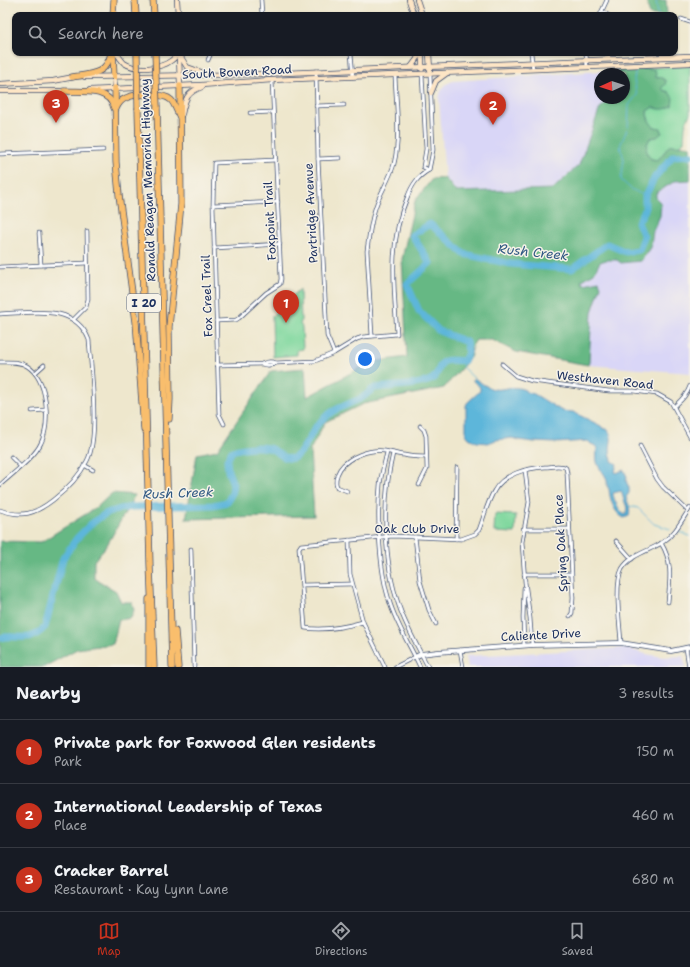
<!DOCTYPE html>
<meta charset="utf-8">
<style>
body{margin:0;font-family:"Shantell Sans",sans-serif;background:#20242c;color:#f1f3f6}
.compass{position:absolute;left:594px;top:68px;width:36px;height:36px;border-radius:50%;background:#171b24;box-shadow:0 1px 3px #0004;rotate:267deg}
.you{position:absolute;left:365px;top:359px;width:14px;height:14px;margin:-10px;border:3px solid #fff;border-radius:50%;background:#1a73e8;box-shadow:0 0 0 6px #1a73e833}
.badge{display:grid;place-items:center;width:26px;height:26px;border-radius:50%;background:#c8321e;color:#fff;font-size:13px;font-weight:700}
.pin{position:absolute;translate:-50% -33px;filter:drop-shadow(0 1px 2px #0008)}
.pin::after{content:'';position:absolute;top:21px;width:14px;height:12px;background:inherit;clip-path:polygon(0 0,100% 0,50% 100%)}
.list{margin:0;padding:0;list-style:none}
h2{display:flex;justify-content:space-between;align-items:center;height:52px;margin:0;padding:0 16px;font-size:17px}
h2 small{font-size:13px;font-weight:400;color:#9ea1a6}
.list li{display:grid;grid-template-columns:26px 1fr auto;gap:12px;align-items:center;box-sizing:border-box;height:64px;padding:0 16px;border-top:1px solid #363941}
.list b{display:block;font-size:15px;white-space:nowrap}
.list p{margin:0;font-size:13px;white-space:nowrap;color:#9ea1a6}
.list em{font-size:13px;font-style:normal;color:#9ea1a6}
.icon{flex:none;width:22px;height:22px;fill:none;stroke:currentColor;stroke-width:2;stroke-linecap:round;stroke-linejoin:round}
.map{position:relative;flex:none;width:690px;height:667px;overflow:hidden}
.search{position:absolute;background:#171b24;box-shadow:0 1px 3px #0004;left:12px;right:12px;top:12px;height:44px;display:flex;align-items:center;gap:10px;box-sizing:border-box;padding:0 14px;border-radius:8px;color:#9ea1a6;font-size:15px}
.sheet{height:244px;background:#171b24}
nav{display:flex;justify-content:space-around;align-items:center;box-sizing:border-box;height:56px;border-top:1px solid #363941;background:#171b24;font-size:11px;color:#9ea1a6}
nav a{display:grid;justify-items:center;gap:2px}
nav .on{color:#c8321e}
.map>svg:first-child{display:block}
.built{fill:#d9d6f7}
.green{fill:#7dd79c;stroke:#4c837d}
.forest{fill:#66b884;stroke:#407471}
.water{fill:#5db6da;stroke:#3c729c;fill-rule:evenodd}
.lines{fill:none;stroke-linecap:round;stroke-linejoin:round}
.stream{stroke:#5db6da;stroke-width:1}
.river{stroke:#5db6da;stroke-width:7}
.minor-casing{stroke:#3b4b6f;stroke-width:4.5}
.tertiary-casing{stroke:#3b4b6f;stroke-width:5.5}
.secondary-casing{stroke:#3b4b6f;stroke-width:6}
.motorway-casing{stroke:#3b4b6f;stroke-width:7}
.minor{stroke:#fff;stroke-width:3}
.tertiary{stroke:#fff;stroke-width:4}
.secondary{stroke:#fde5c5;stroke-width:4.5}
.motorway{stroke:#f9be6d;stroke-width:5.5}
.motorway-bridge-casing{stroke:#3b4b6f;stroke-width:7;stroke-linecap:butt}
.motorway-bridge{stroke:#f9be6d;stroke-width:5.5}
.labels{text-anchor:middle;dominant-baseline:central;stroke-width:3;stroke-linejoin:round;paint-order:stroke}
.shield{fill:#f7f3e8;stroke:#5d6a87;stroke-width:1}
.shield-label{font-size:11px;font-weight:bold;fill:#1b2f5e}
.street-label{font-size:12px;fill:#1b2f5e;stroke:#f7f3e8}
.water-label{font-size:13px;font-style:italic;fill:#2f5883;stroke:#f7f3e8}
</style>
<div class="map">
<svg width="690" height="667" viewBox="0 0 690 667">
<rect width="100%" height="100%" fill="#f7f3e8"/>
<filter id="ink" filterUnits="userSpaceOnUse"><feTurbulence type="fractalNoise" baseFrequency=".025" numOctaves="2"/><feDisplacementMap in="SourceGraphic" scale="8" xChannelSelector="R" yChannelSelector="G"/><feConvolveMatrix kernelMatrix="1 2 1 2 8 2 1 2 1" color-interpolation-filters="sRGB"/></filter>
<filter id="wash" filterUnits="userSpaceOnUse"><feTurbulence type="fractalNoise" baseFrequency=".012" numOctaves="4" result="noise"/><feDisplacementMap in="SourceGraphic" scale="16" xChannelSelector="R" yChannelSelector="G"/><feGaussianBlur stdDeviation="0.9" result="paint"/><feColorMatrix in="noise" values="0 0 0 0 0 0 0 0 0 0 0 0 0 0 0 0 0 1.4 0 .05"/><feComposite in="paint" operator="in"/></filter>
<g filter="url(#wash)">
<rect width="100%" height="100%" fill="#eee7cd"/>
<!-- built -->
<g class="built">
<polygon points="617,70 618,74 600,74 600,98 613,98 600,108 579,165 553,189 456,192 445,178 439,98 441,91 446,84 453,81"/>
<polygon points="690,180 690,373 588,365 589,362 592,312 601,286 599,281 583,284 581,281 594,273 600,262 606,260 617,260 621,263 641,261 653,237 653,231 656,225 656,193 675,181"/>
<polygon points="625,648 646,654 663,657 683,656 686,667 468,667 466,656"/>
</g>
<!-- green -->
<g class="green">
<path d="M690,66V113L685,126L684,142L679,146L670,145L658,160L651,159C645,151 645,147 650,138L657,137C654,127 647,121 647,111L653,107L659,109L663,91L658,79L655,77V70L643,69V68Z"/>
<polygon points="300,289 301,322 300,324 302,327 303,349 297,350 297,355 273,357 272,316"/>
<polygon points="495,514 516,515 515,533 494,532"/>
</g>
<!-- forest -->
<g class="forest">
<polygon points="646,0 666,0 667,15 650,15"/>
<path d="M643,69L655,70L656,73L655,77L662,78L666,81L665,85L662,87L663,90L669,92L673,98L672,106C665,110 660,110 653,107L647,111C647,118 649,122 654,127L661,128L662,133L657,137L650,138C645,147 645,151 651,159L658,160L670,145L690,146V180L675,181L656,193V197L661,204L660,216L653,231L651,246L641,261L621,263L617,260H606L600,262L594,273L581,281L583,284L599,281L601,286L592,312L589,362L588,365L516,352L492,340H476L472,346L471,356L465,364L444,388L363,404L325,422L310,450L314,516L186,519L197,454L217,450L271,371L305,368L307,397L371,362L407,357L402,259L415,201L432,179L445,178L456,192L553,189L579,165L600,108L613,98H624V74H618L617,70Z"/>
<polygon points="112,493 135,495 107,545 94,561 94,578 116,591 121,602 132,602 134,610 131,618 119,620 113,644 77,649 44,667 0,667 0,541 41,542 97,507"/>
</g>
<!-- water -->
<path class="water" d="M474,378C480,382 486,387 493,389C504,391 511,384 525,390L526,392L534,394L562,411L573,412L601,426L604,429H607C614,438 610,441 610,451C610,455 612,458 612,461L617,464L615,471L616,473L624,470L627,477L626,481L629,488V493L626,497C628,503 631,509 629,516L624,518C614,513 610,500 609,489L607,486C609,475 599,471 597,462C596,458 597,452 597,448L594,445L591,444L588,441L555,443L534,442L518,440L512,438L496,440L488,443L477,442L469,438L466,434V406L467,403L480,391V387L473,381ZM621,491L622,492C623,503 630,506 625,515C620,513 613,499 613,493Z"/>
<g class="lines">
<!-- stream -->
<g class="stream">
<polyline points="656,0 658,15"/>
<polyline points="636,67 634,80 637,95 629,105 628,127 620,146 624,159 621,180 631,189 645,196"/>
<polyline points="464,361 462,367 475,379"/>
<polyline points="629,506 638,508 654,524 670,529"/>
<polyline points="679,532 690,536"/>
</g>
<!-- river -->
<path class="river" d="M0,638C17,633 29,645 45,627L63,558L77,538L91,524L99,518L107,513L120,509L133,507L213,505L227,502L232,493L233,484L228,471L227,460L232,451C244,447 256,446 268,448C278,450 283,461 293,458C304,454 310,433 318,424C333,407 345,407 363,397C368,394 369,391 375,388C390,386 414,386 428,381C441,377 437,363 445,361C450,359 458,361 464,361L468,352L466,342L439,331L419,311L407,284L430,263L412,235L430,224L464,254L511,264L572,269L607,244L626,252L639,250L644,237L638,222L645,210V196L655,177L673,156L690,155"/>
</g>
</g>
<g filter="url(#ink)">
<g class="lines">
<defs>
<g id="minor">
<polyline points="261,0 262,15"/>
<polyline points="602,11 608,15"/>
<polyline points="600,15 607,0"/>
<polyline points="681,19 690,22"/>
<polyline points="351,53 353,77"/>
<polyline points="531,53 533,69"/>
<polyline points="586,53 587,67"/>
<polyline points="208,60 211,53"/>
<polyline points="316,71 318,159 327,336 334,353"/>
<polyline points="422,74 426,149 423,167 429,170"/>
<polyline points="316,106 344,105"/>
<polyline points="250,113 273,112"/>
<polyline points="0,154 103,150"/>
<polyline points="318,159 340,158"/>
<polyline points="213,205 278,202"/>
<polyline points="39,233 41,265"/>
<polyline points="214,248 280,244"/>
<polyline points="0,267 87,263"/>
<path d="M0,314C32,313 75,303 89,340C91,369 100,436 87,461C80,475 66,490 53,500C35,514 22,518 0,510"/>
<polyline points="73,320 86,307 88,299 87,231"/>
<polyline points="216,321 236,320 239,318 266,293 280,284 281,279 272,80"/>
<path d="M372,336L367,251C369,235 371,218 377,203C382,190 390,178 394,164C401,134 396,105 395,75"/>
<path d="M0,362C9,362 19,361 27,366C48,379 51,423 41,443C35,457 12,474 0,485"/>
<path d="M262,364C267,366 271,366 276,363L315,361L334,353L357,339L363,337L397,334C394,288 388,242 407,198C412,185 417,177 429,170L433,150L430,74"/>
<polyline points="502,364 516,376 532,381 609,391 634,391 657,394 671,402 690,437"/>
<path d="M217,365L262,364C267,361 271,361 276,363"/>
<polyline points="35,373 44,365"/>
<path d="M674,407C681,400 687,395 690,386"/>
<polyline points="32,411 46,410"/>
<polyline points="224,424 219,414 213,205 214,163 276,160"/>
<polyline points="640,446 657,479 663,487 688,511"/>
<path d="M387,452C385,462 381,474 380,485C377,517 379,569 389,600C396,624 410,645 420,667"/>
<path d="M393,453C382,498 383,562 399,606C406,627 418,647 428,667"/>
<polyline points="11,457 20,466"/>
<polyline points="84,465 93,470"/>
<polyline points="525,470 529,502 522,542 525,582 530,618 532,645"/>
<polyline points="419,485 427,469 426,436 424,430 420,426"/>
<path d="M347,491L337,487C334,480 337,474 340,469C349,456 370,449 385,451C392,452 398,455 404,455C411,457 419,457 426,457"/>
<polyline points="523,529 569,529"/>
<polyline points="415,537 420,581 429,610 436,624"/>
<polyline points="456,539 457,467"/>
<polyline points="349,540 350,574 363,622 385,667"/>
<polyline points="616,541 632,559"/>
<path d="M661,543C673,562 670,580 668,602"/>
<polyline points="191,549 194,667"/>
<polyline points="524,574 571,574"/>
<polyline points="302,585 352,584"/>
<path d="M363,622C345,627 324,631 305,628L299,548L301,545L393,536L461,539L475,534L479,530C484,517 487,503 494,491C503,474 527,468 545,467C552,467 561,464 566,468L567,473L573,598L572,613L570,616"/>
<path d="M621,643C620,625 614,584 622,569C631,554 650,551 663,542C675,534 682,520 690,508"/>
<polyline points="524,645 523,618 524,588"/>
<polyline points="686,648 689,667"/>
<polyline points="460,650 463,667"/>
<polyline points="395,667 415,657"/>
</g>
<polyline id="tertiary" points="415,657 421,654 438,652 532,645 621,643 671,651 690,647"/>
<g id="secondary">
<polyline points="177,0 178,15"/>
<polyline points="409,0 414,15"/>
<polyline points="417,0 422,15"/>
<path d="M116,53C119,56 121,60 124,63C136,71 161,69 172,60C175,58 176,56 178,53"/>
<polyline points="422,53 422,69"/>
<polyline points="429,53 430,70"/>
<polyline points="179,54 187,67 201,72"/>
<polyline points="179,56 180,86"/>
<polyline points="411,67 417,59 419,53"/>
<polyline points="85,77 261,74 690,56"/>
<polyline points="114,77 115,88"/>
<polyline points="0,84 53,81 74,77"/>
<polyline points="90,90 201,85 272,80 690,63"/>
<polyline points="0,91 66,91"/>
<polyline points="431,93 436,81 447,73"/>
<path d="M182,114C185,99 187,92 202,87"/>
</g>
<g id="motorway">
<polyline points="135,0 136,15"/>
<polyline points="153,0 154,15"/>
<polyline points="113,15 114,0"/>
<polyline points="113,53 114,77"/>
<path d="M72,77C90,74 107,75 111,53"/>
<polyline points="115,88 116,162 119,195 136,322 144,430"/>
<path d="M64,91C81,92 109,87 114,108"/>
<polyline points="157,107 172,667"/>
<path d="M116,109C118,104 121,100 126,98C135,93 164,93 171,100C175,104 177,112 180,117"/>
<polyline points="138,109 150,565 154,667"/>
<polyline points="169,419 170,399 169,327 181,204 180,86"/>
<polyline points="149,599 149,667"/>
<polyline points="175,631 178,667"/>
</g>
</defs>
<!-- minor casing -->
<use href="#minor" class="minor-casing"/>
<!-- tertiary casing -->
<use href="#tertiary" class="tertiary-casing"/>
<!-- secondary casing -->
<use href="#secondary" class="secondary-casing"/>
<!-- motorway casing -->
<use href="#motorway" class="motorway-casing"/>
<!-- minor -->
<use href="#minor" class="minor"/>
<!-- tertiary -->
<use href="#tertiary" class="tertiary"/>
<!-- secondary -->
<use href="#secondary" class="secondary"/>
<!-- motorway -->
<use href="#motorway" class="motorway"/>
<defs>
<g id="motorway-bridge">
<polyline points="155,53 157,107"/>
<polyline points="137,54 138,109"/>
</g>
</defs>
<!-- motorway-bridge casing -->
<use href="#motorway-bridge" class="motorway-bridge-casing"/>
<!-- motorway-bridge -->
<use href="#motorway-bridge" class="motorway-bridge"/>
</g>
</g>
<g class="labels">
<!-- shield labels -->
<rect class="shield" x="127" y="294" width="34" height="18" rx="3"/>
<g class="shield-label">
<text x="144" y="303">I 20</text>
</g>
<!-- street labels -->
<g class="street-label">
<text transform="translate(237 72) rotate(-3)">South Bowen Road</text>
<text transform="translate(148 180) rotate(-92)">Ronald Reagan Memorial Highway</text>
<text transform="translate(311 213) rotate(-93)">Partridge Avenue</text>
<text transform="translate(270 221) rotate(-93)">Foxpoint Trail</text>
<text transform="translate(207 296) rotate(-92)">Fox Creel Trail</text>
<text transform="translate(605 380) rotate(6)">Westhaven Road</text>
<text x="417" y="529">Oak Club Drive</text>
<text transform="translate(561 543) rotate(-93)">Spring Oak Place</text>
<text transform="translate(541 635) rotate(-3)">Caliente Drive</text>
</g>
<!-- water labels -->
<g class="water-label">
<text transform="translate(533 252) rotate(6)">Rush Creek</text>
<text transform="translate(178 493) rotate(-2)">Rush Creek</text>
</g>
</g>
</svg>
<svg class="compass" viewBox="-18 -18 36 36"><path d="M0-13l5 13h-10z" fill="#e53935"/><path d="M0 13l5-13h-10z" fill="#9ea1a6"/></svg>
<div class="you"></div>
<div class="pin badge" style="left:286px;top:323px">1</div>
<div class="pin badge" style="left:493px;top:125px">2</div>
<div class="pin badge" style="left:56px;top:123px">3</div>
<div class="search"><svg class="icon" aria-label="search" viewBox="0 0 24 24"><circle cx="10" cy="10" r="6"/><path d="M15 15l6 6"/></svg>Search here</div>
</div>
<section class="sheet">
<h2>Nearby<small>3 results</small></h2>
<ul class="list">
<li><span class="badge">1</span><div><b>Private park for Foxwood Glen residents</b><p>Park</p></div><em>150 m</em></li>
<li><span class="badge">2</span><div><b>International Leadership of Texas</b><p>Place</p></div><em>460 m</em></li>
<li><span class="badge">3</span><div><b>Cracker Barrel</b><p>Restaurant · Kay Lynn Lane</p></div><em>680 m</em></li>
</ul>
</section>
<nav>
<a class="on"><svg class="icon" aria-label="map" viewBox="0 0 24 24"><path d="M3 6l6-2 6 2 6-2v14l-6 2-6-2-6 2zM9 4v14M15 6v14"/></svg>Map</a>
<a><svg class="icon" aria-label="directions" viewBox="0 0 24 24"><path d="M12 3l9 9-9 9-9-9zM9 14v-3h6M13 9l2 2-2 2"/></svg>Directions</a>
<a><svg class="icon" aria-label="saved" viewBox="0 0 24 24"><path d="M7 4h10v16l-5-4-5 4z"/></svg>Saved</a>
</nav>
